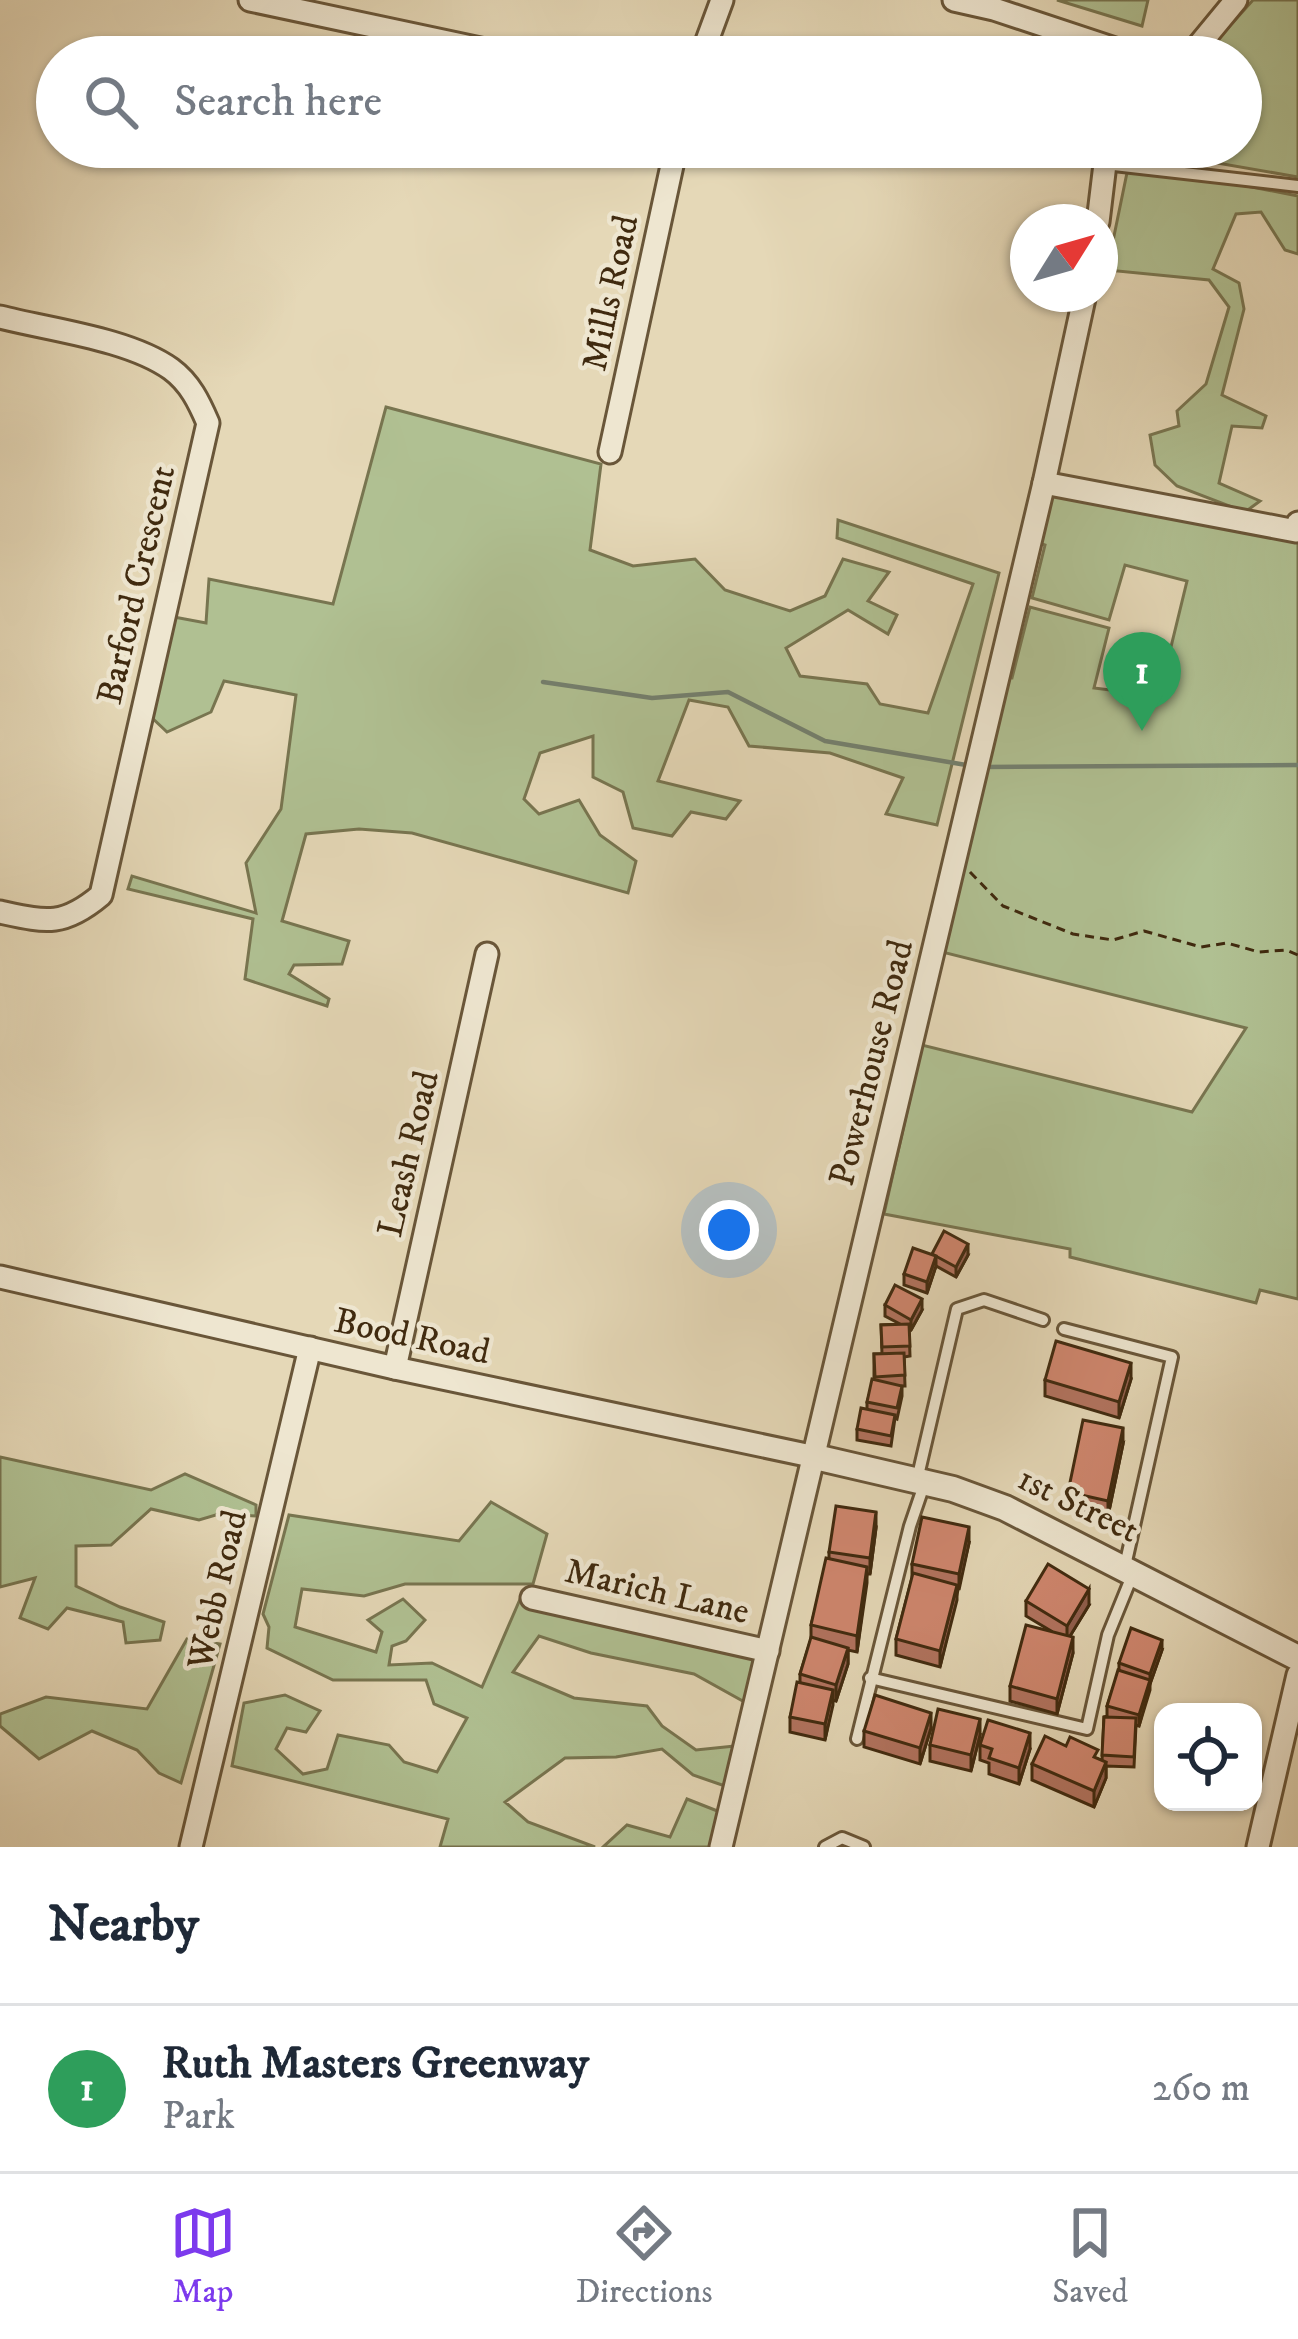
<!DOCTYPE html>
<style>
body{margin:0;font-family:"IM FELL DW Pica",serif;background:#f6f6f7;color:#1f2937}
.controls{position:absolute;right:36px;bottom:36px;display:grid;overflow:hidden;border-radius:24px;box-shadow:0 3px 9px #0004}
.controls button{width:108px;height:108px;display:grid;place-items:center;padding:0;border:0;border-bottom:3px solid #e0e1e3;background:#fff;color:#1f2937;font:60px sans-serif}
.compass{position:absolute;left:1010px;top:204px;width:108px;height:108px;border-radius:50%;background:#fff;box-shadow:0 3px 9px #0004;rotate:53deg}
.you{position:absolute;left:729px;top:1230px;width:42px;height:42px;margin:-30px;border:9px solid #fff;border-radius:50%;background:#1a73e8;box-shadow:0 0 0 18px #1a73e833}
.badge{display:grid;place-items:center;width:78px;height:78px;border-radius:50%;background:#7c3aed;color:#fff;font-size:39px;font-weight:700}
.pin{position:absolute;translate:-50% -99px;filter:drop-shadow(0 3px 6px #0008)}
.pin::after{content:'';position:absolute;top:63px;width:42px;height:36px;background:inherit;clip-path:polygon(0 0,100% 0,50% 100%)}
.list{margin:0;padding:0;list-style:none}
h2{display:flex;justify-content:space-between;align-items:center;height:156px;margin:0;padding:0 48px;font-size:51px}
h2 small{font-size:39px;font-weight:400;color:#747a83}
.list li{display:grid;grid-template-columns:78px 1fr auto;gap:36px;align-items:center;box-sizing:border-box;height:168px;padding:0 48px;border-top:3px solid #e0e1e3}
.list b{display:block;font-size:45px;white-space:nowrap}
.list p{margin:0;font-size:39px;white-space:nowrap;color:#747a83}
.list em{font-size:39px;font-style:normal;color:#747a83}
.icon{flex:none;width:66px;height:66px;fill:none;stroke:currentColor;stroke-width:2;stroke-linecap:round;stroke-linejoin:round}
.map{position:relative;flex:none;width:1298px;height:1847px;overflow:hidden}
.search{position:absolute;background:#fff;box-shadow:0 3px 9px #0004;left:36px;right:36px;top:36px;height:132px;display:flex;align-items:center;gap:30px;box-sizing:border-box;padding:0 42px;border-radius:66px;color:#747a83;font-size:45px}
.sheet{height:324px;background:#fff}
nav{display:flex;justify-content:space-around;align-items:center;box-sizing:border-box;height:168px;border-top:3px solid #e0e1e3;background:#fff;font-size:33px;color:#747a83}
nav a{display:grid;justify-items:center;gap:6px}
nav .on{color:#7c3aed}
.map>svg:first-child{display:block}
.green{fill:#b0c092;stroke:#787550;stroke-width:3}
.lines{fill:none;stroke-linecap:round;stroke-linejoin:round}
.stream{stroke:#74806f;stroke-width:4.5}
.service-casing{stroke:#695639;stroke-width:16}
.minor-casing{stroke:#695639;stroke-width:27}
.tertiary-casing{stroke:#695639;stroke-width:30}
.path{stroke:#402a0f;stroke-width:3;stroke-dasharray:9 6;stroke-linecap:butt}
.service{stroke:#eee6d0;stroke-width:10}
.minor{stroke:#eee6d0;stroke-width:21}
.tertiary{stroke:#eee6d0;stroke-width:24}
.wall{fill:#b2735f;stroke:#402a0f;stroke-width:3}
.shaded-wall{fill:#915e4d;stroke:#402a0f;stroke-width:3}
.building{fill:#cf866e;stroke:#402a0f;stroke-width:3}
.labels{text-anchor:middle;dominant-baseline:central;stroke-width:9;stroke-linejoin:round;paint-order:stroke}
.street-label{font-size:36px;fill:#402a0f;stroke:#eee6d0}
</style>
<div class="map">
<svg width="1298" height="1847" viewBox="0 0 1298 1847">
<rect width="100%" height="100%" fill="#e5d8b7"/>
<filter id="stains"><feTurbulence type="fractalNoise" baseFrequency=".00167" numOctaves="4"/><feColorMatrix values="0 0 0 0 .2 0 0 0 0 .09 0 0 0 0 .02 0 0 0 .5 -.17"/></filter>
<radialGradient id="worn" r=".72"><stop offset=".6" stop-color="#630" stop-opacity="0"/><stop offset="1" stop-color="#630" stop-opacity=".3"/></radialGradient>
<!-- green -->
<g class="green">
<polygon points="1057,0 1148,0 1142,26"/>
<polygon points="1253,0 1298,0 1298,177 1131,148 1241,147 1241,57 1202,57"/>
<polygon points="1129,163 1298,196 1298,254 1285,250 1261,212 1236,214 1213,269 1239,283 1244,309 1222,395 1266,416 1262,428 1232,426 1219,483 1260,501 1245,512 1177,486 1155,465 1150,435 1179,426 1177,411 1206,384 1229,307 1209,280 1107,270"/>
<polygon points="386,407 601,464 590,550 633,566 695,559 725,590 790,611 825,596 843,559 889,572 868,601 897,615 888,634 848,610 786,648 800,676 867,684 880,704 928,713 973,584 837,538 838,520 999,573 937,825 886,814 903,778 830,753 749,746 728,707 689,700 658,781 740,801 726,819 691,812 672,836 633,828 623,792 593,777 593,736 540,753 524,799 539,814 579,800 600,835 636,861 628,893 412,833 359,829 306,834 282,921 349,941 342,964 294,965 289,974 329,999 327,1006 245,979 253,919 128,889 132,876 256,913 246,863 281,809 296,695 224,681 211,712 167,732 148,714 174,617 206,623 209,579 333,604"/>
<polygon points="1044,483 1298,531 1298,1299 1260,1290 1256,1303 1070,1257 1070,1249 884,1214 922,1045 1192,1112 1246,1028 934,950 998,677 1012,678 1030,607 1109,628 1094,688 1159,696 1187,581 1125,565 1109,620 1032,598 1045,545 1030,540"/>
<polygon points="0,1457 151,1490 185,1474 256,1505 256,1516 219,1514 199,1520 151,1509 111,1545 76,1546 76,1586 120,1607 164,1622 160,1640 126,1643 123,1622 67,1608 48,1629 20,1618 35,1578 0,1587"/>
<polygon points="491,1502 547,1534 533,1584 405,1584 364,1596 302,1589 295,1627 376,1652 382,1632 368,1620 403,1599 425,1620 406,1641 392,1646 389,1665 432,1663 482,1687 521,1597 753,1655 750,1705 694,1674 591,1653 539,1636 513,1672 574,1698 647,1706 662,1726 696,1750 735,1746 725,1786 693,1775 662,1749 616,1757 565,1758 505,1802 528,1822 595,1847 440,1847 448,1819 232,1766 244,1703 285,1695 320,1711 306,1732 287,1728 276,1749 303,1774 327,1769 338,1735 389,1745 404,1762 437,1772 467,1718 434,1704 426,1680 333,1680 267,1648 269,1627 263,1614 289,1515 459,1541"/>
<polygon points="187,1639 220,1644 181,1783 159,1773 137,1750 92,1731 39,1759 0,1726 0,1714 46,1697 147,1709"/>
<polygon points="687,1799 720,1812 711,1847 603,1847 627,1825 670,1837"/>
</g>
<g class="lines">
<!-- stream -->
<g class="stream">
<polyline points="543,682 652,698 728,692 825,741 972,766"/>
<polyline points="984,767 1298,765"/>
</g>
<defs>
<g id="service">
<polyline points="1105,164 1298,186"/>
<polyline points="1064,1329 1172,1357 1125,1566"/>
<polyline points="917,1480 957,1309 984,1300 1043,1320"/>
<polyline points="870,1678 1087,1729 1108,1635 1132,1576"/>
<polyline points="857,1739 910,1526 925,1482"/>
<polyline points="825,1847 842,1838 864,1847"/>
</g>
<g id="minor">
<polyline points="250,0 518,57"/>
<polyline points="954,0 994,9 1139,57"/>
<polyline points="701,57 722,0"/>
<polyline points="1189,57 1236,0"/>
<polyline points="1098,222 1105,164 1115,147"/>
<path d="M0,317C51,330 129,339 171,369C190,383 199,402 208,423L101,895C63,927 46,922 0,912"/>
<polyline points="610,452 676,147"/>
<polyline points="1044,483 1296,531 1298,523"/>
<polyline points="0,1277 395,1368 811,1456"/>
<polyline points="395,1368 487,954"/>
<polyline points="532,1598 768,1651"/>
<polyline points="191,1847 310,1348"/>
<polyline points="721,1847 1044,483 1085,294"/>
<polyline points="1258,1847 1298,1675"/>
</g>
<polyline id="tertiary" points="811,1456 953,1489 1005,1508 1298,1658"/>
</defs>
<!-- service casing -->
<use href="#service" class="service-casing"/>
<!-- minor casing -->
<use href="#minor" class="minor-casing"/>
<!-- tertiary casing -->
<use href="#tertiary" class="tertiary-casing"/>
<!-- path -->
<polyline class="path" points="970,872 1003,906 1073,934 1113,940 1144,931 1201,947 1227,943 1259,952 1286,950 1298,955"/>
<!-- service -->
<use href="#service" class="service"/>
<!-- minor -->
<use href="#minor" class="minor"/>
<!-- tertiary -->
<use href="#tertiary" class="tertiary"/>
</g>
<!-- wall -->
<g class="wall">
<polygon points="932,1255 968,1255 956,1277 936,1266 927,1293 904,1285 904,1274"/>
<polygon points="885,1305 922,1310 911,1330 909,1329 910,1356 904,1357 905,1386 902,1386 902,1396 897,1419 895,1418 891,1446 857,1440 857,1429 867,1409 867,1402 874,1380 874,1354 882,1354 881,1325 900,1324 885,1316"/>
<polygon points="1131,1379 1119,1418 1045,1396 1045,1380"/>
<polygon points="1123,1444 1108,1516 1068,1508 1068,1492"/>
<polygon points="876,1528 870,1574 867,1574 857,1652 848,1650 848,1664 836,1701 833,1700 825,1740 790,1732 790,1717 800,1683 800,1674 811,1639 811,1625 829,1559 829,1552"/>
<polygon points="969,1543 940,1667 896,1655 896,1639 912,1578 912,1564"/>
<polygon points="1026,1601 1089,1605 1070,1636 1073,1653 1057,1714 1010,1701 1010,1686 1051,1631 1026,1616"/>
<polygon points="1162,1650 1150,1684 1139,1726 1136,1725 1134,1767 1106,1766 1106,1778 1094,1807 1032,1780 1032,1764 1098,1759 1102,1761 1104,1717 1107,1716 1107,1706 1119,1671 1119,1663"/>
<polygon points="931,1728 920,1764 864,1747 864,1731"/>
<polygon points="980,1735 971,1771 930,1761 930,1745"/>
<polygon points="980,1745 1030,1749 1019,1784 989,1774 989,1763 980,1760"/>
</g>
<!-- shaded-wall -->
<g class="shaded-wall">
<polygon points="968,1244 968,1255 956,1277 956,1267"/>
<polygon points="936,1256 936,1266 927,1293 927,1282"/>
<polygon points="922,1299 922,1310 911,1330 911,1320"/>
<polygon points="1131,1363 1131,1379 1119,1418 1119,1402"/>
<polygon points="1123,1428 1123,1444 1108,1516 1108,1501"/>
<polygon points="876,1512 876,1528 870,1574 870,1558"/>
<polygon points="969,1527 969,1543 959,1590 959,1574"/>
<polygon points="867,1567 867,1583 857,1652 857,1636"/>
<polygon points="957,1585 957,1600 940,1667 940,1651"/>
<polygon points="1089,1589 1089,1605 1067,1641 1067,1626"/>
<polygon points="1073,1637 1073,1653 1057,1714 1057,1699"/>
<polygon points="1162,1640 1162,1650 1150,1684 1150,1674"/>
<polygon points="848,1648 848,1664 836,1701 836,1685"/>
<polygon points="1150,1680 1150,1690 1139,1726 1139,1715"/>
<polygon points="833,1690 833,1705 825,1740 825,1724"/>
<polygon points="931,1713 931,1728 920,1764 920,1748"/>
<polygon points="980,1719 980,1735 971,1771 971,1755"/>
<polygon points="1030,1733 1030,1749 1019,1784 1019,1768"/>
<polygon points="1106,1762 1106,1778 1094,1807 1094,1791"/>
</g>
<!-- building -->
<g class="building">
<polygon points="944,1231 968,1244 956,1267 932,1254"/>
<polygon points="913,1248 936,1256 927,1282 904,1274"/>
<polygon points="895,1285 922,1299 911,1320 885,1305"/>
<polygon points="909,1324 910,1346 882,1347 881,1325"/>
<polygon points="1056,1341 1131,1363 1119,1402 1045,1380"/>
<polygon points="904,1353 905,1375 875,1377 874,1354"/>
<polygon points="872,1379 902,1386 897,1408 867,1402"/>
<polygon points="861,1408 895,1415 891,1436 857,1429"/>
<polygon points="1083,1420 1123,1428 1108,1501 1068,1492"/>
<polygon points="836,1506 876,1512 870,1558 829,1552"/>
<polygon points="922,1517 969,1527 959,1574 912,1564"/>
<polygon points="826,1558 867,1567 857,1636 811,1625"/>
<polygon points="1048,1564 1089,1589 1067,1626 1026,1601"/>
<polygon points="913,1573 957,1585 940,1651 896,1639"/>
<polygon points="1026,1625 1073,1637 1057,1699 1010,1686"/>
<polygon points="1131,1628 1162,1640 1150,1674 1119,1663"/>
<polygon points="811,1637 848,1648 836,1685 800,1674"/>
<polygon points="1118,1670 1150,1680 1139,1715 1107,1706"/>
<polygon points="797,1682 833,1690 825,1724 790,1717"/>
<polygon points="875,1695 931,1713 920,1748 864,1731"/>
<polygon points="938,1709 980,1719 971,1755 930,1745"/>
<polygon points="1104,1717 1136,1718 1134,1757 1102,1755"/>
<polygon points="988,1720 1030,1733 1019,1768 989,1758 992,1749 980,1745"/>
<polygon points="1045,1736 1066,1746 1070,1737 1098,1750 1094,1757 1106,1762 1094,1791 1032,1764"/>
</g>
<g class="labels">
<!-- street labels -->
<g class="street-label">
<text transform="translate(611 293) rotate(-78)">Mills Road</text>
<text transform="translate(137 585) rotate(-77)">Barford Crescent</text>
<text transform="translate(872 1063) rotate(-76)">Powerhouse Road</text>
<text transform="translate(409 1154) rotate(-77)">Leash Road</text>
<text transform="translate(412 1337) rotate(12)">Bood Road</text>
<text transform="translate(1078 1505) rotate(26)">1st Street</text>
<text transform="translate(218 1590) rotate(-77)">Webb Road</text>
<text transform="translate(657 1592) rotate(13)">Marich Lane</text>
</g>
</g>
<rect width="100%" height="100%" filter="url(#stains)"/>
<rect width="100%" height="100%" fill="url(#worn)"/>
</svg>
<div class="controls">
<button><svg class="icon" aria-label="locate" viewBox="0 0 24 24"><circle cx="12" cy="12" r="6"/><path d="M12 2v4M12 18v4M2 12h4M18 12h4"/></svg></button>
</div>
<svg class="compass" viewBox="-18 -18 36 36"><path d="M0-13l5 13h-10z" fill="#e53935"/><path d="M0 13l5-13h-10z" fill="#747a83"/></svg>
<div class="you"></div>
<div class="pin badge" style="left:1142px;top:731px;background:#2e9e5b">1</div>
<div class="search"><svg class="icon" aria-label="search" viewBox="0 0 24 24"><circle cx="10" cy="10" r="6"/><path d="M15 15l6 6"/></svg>Search here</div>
</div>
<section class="sheet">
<h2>Nearby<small></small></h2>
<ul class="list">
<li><span class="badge" style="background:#2e9e5b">1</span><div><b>Ruth Masters Greenway</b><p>Park</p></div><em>260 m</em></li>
</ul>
</section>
<nav>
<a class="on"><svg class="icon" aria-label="map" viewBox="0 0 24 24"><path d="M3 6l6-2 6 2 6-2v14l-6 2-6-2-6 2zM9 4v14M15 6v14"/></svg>Map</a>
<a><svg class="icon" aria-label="directions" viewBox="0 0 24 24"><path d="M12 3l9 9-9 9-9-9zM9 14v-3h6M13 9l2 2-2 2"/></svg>Directions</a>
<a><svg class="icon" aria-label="saved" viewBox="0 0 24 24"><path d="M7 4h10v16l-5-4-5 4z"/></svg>Saved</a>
</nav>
